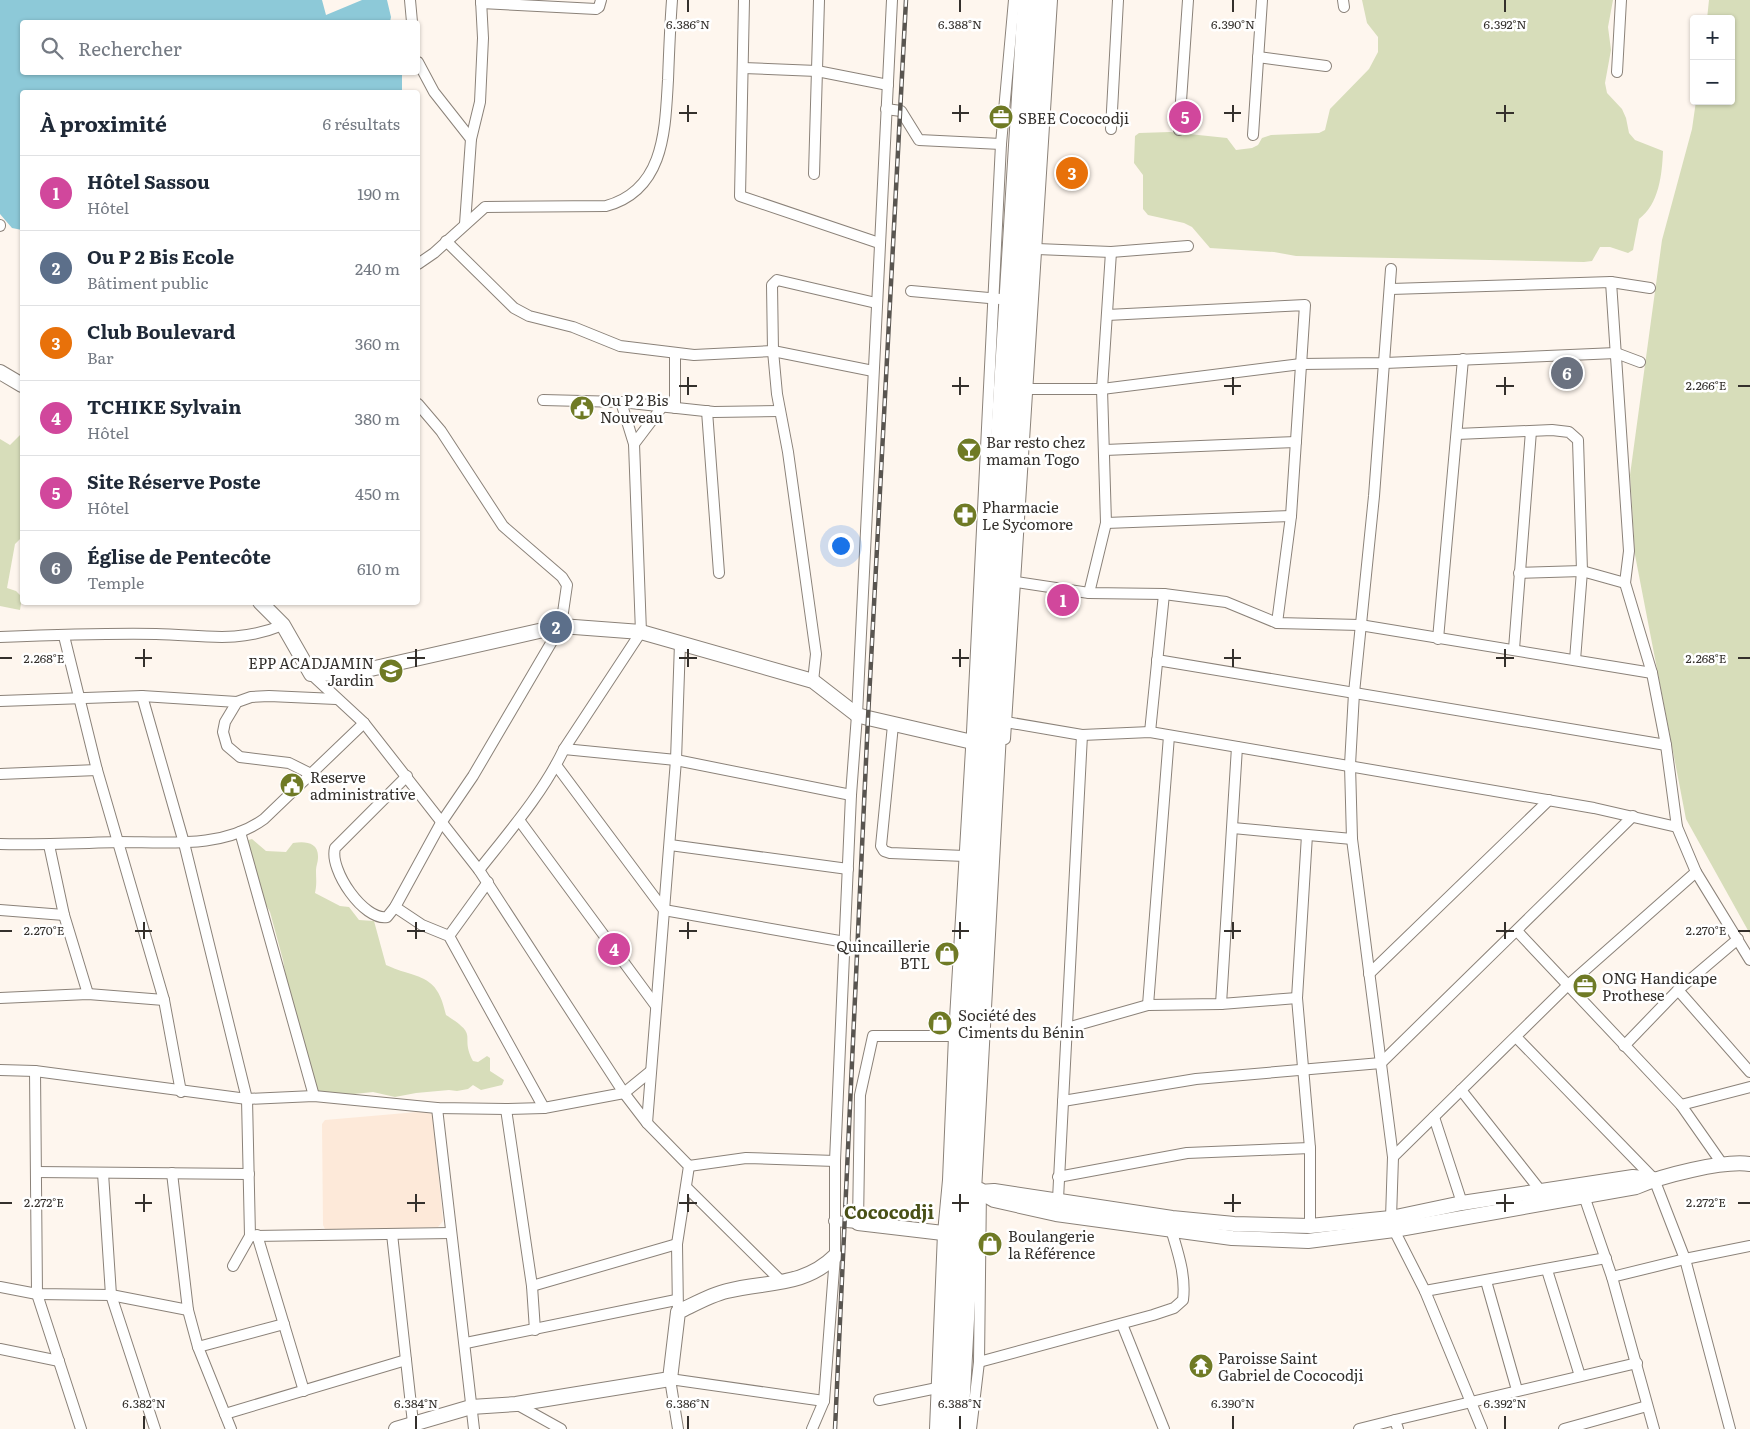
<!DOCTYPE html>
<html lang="fr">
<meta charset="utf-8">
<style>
body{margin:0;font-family:Literata,serif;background:#f2f2f3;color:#1f2937}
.controls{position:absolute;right:15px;top:15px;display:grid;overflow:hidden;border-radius:5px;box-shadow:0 1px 4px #0004}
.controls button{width:45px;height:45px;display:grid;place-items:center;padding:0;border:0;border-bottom:1px solid #e0e1e3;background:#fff;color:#1f2937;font:25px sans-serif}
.you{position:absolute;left:840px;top:545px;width:18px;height:18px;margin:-12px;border:4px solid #fff;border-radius:50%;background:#1a73e8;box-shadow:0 0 0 8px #1a73e833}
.badge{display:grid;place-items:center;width:32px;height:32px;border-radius:50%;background:#6f7a25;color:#fff;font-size:16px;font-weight:700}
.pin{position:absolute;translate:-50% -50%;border:2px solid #fff;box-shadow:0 1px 5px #0006}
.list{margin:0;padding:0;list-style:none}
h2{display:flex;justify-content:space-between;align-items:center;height:65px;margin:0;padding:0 20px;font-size:21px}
h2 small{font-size:16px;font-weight:400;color:#747a83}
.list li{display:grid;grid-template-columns:32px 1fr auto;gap:15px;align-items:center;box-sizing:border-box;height:75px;padding:0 20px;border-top:1px solid #e0e1e3}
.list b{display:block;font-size:19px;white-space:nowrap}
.list p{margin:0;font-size:16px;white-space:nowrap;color:#747a83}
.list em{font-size:16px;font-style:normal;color:#747a83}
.icon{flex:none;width:28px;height:28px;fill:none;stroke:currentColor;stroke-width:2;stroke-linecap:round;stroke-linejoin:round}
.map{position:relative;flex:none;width:1750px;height:1429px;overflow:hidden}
.search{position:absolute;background:#fff;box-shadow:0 1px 4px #0004;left:20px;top:20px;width:400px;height:55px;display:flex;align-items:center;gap:12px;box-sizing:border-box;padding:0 18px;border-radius:5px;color:#747a83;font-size:19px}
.panel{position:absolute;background:#fff;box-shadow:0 1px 4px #0004;left:20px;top:90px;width:400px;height:515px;border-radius:5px}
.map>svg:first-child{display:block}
.medical{fill:#fde9d9}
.green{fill:#d7ddba}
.water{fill:#8dc9d8}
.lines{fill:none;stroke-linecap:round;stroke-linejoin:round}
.street-casing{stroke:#8b8279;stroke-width:12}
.secondary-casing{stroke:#8b8279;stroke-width:16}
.highway-casing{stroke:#8b8279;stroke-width:20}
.street{stroke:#fff;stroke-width:10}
.secondary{stroke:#fff;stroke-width:14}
.highway{stroke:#fff;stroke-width:18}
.rail-casing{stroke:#595550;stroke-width:4.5}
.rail{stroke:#fff;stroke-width:2.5;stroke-dasharray:8;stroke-linecap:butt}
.ticks{fill:none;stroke:#34302c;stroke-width:2}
.labels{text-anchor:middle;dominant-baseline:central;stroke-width:5;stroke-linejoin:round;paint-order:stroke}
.poi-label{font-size:15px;fill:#34302c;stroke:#fff;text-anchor:start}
.quarter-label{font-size:18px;font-weight:bold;fill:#495017;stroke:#fff}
.ticks-label{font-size:12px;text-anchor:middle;fill:#34302c;stroke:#fff;stroke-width:5;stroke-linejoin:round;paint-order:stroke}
</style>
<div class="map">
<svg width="1750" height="1429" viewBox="0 0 1750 1429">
<rect width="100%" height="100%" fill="#fef6ee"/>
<!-- medical -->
<polygon class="medical" points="429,1111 433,1116 443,1221 438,1227 326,1231 323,1225 322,1124 325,1120"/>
<!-- green -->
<g class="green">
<path d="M1362,0H1613L1608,27L1611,50L1605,83L1607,93L1622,109L1626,118L1629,133L1635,140L1663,151C1662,175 1659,204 1639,219L1633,250L1628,253L1610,247H1600L1592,261L1584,262L1296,256L1274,252L1210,248L1192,227L1184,223L1148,215L1143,209V175L1134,163L1135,136L1139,133L1170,132L1227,138L1236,150L1252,148L1258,145L1262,138L1271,135L1319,133L1325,130L1330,109L1369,69L1378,52V37L1367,23Z"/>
<polygon points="1709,0 1750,0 1750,934 1686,819 1635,555 1630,475 1662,240 1692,129 1696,101 1731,101 1731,19 1707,19"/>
<polygon points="22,433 22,537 15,544 7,588 16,591 22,597 20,610 0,606 0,439 10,445"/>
<path d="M252,839L266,851L286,852L293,843C305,841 319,842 318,858C318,862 316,866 316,870C316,879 317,884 315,893L340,906L349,907L359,920L374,921L386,965C419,980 437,972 446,1015C481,1037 459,1034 473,1061L478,1062L487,1056L490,1058V1071L504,1080L502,1085L481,1090L473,1085L468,1089L457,1091L449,1090L416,1093L395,1097L373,1092L354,1094L345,1098L319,1092L314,1085L311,1067L297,1027V1015L286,979L283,960L270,912L259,892L245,841Z"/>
</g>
<!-- water -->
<polygon class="water" points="0,0 322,0 326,15 362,0 387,0 391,17 390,22 22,22 22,72 402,73 402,92 22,92 22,230 12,228 0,214"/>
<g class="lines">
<defs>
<g id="street">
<polyline points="410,0 412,22"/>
<polyline points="744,0 740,196 879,243"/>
<polyline points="1343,0 1344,7"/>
<polyline points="481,3 596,9 599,7 601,0"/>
<polyline points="1258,57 1326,66"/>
<polyline points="418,62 434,92 471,139"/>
<polyline points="743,68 817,71 888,85"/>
<polyline points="1617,72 1621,0"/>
<polyline points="886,109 901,111 919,140 1001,144"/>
<polyline points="1111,129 1118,0"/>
<polyline points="1179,130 1188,0"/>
<polyline points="1253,135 1262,0"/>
<polyline points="814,174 819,0"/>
<polyline points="465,224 471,139 480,102 483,38 481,0"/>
<polyline points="0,226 0,225"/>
<polyline points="446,241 514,308 529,316 573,327 620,346 694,355 773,351 873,371"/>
<polyline points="1037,249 1111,252 1188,246"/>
<path d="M418,264L434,253L485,207L606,206C665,190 665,129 668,80C669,53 670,27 672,0"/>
<polyline points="1391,269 1374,496 1354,693 1350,765 1352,839 1393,1157 1391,1218 1394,1230 1425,1291 1482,1429"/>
<polyline points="1611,282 1629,551 1625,583 1652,673 1666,745 1677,827 1696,872 1750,960"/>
<polyline points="1391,289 1611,282 1650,288"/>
<polyline points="911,291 1000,299"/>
<polyline points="1107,315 1305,305 1291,516 1277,623"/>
<polyline points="675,355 675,408"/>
<polyline points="1027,389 1102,389 1301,364 1385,363 1616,353 1640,362"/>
<polyline points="543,400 621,402 714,412 780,411"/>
<polyline points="707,411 719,573"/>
<polyline points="1457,434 1552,430 1569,432 1578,440 1582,571 1575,660"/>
<polyline points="634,444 662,407"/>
<polyline points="1105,450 1296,442"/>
<polyline points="1106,523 1291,516"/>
<polyline points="1519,573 1582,571 1625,583"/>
<polyline points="1016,582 1089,593 1164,594 1226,602 1277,623 1360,625 1652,673"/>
<polyline points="1089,593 1106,523 1102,389 1111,252"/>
<polyline points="64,636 97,770 164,1000 181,1092"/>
<path d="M0,637C52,635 104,633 156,634C204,635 237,644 283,625"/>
<polyline points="1438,639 1463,359"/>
<polyline points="1514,649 1531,431"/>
<polyline points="1157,660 1666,745"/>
<polyline points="311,674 364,723 479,870 624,1093 647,1123 689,1166 677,1244 678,1312"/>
<polyline points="813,681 816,654 788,452 777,394 773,351 772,285 777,280 876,303"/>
<polyline points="142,696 184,843 247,1099 250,1236 233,1266"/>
<polyline points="0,701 142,696 237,702"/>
<polyline points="1006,722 1082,735 1150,732 1594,808 1677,827"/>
<polyline points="893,725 881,846 884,851 890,853 965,856"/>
<polyline points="1150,732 1164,594"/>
<polyline points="1005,739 1052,0"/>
<polyline points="564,749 676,760 851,795"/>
<polyline points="556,765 664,910 845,942"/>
<polyline points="0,774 97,770"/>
<polyline points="311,774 289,763 240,757 227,746 223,732 225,722 237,702 251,697 269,696 336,699"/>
<path d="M407,776L335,848C329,870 364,921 387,917L395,907L441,823L473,776L561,626L567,585L562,577L503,526L441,431L418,404"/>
<polyline points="519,820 656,1006"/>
<polyline points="1233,828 1352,839"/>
<polyline points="240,832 314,1096"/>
<polyline points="1307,835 1297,998 1310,1148 1310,1226"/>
<path d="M0,844C40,845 79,843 119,842C167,842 223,849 264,819L364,723"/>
<polyline points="49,845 64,915 88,994"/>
<polyline points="670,845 848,869"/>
<path d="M479,870C509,832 543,793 564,749L641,632L634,444L621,402"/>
<polyline points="395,907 422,925 449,936 544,1108"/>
<polyline points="0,910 64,915"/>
<polyline points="1517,931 1681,1105 1723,1165"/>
<polyline points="449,936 488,882"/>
<polyline points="1369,974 1549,800"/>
<polyline points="1678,990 1750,1072"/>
<polyline points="0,998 88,994 164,1000"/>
<polyline points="1221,1004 1237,747"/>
<polyline points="1148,1005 1169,736"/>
<polyline points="1067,1028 1148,1005 1221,1004 1297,998"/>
<polyline points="1516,1037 1654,1179 1685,1259 1730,1429"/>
<polyline points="1624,1046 1678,990 1738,939"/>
<polyline points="0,1070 35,1071 247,1099 314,1096 437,1108 506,1109 544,1108 624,1093 651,1071"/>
<polyline points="35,1071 37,1294 81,1429"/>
<polyline points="1461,1090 1540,1190"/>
<polyline points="1063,1101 1196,1079 1381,1063 1633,816"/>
<polyline points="1681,1105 1750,1087"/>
<polyline points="437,1108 474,1429"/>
<polyline points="506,1109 532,1286 535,1330"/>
<polyline points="1434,1117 1462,1203"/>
<polyline points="647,1123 676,760 680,643"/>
<polyline points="1393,1157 1567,986 1696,872"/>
<polyline points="689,1166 746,1158 835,1161"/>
<polyline points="36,1172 249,1174"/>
<polyline points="103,1173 111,1295 155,1429"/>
<polyline points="172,1173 188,1310 198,1347 231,1429"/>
<polyline points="1058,1177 1187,1153 1310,1148"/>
<polyline points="686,1187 783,1283"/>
<polyline points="1584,1196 1612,1277 1654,1429"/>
<polyline points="1058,1199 1082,735"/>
<polyline points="834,1221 858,1223 860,1095 873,1036 954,1036"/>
<polyline points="392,1234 413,1423"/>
<polyline points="257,1235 304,1391"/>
<polyline points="250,1236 451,1233"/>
<polyline points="1547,1270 1580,1376"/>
<polyline points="1612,1277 1685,1259 1750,1246"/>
<polyline points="1486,1281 1517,1390"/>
<polyline points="532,1286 677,1244"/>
<polyline points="0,1287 37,1294 111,1295 188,1310"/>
<polyline points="1425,1291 1606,1258"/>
<polyline points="1122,1324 1164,1429"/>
<polyline points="466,1343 676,1300"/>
<polyline points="198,1347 284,1324"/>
<polyline points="0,1349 59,1361"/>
<path d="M979,1362L1153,1315L1174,1308L1183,1300C1186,1275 1178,1253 1171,1229"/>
<polyline points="879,1400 937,1388"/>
<polyline points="516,1404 561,1429"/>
<polyline points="225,1414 406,1360"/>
<polyline points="1395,1420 1637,1363"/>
<polyline points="678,1429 670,1379 824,1401"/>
<polyline points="812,1429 824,1401 835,1256 835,1161 851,795 857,715 892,0"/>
<polyline points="935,1429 943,1233 948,1180 954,1036 972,732 1001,144 1014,0"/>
<polyline points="971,1429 979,1362 981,1188"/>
<polyline points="1359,1429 1395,1420 1398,1429"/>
<polyline points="1564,1429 1647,1406"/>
</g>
<g id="secondary">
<polyline points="0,372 22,385"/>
<polyline points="260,602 283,625 311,674 353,673 561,626 641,632 813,681 857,715 868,718 981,744"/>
<polyline points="979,1192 994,1191 1172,1218 1234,1224 1310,1226 1391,1218 1462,1203 1633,1177 1653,1179"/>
<path d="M980,1192L994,1200L1056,1214L1232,1238L1308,1241L1394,1230L1636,1187C1661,1176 1723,1160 1750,1164"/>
<polyline points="858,1223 943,1233 963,1232"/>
<path d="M396,1429L471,1407L516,1404L670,1379L678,1312C693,1305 710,1295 727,1291C766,1281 804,1287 835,1256"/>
</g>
<g id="highway">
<polyline points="945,1429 981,744 1027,0"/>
<polyline points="959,1429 997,733 1040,0"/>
</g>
</defs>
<!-- street casing -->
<use href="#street" class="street-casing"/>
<!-- secondary casing -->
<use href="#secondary" class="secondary-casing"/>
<!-- highway casing -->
<use href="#highway" class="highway-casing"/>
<!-- street -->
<use href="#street" class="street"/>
<!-- secondary -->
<use href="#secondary" class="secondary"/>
<!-- highway -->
<use href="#highway" class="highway"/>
<defs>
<polyline id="rail" points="835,1429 868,718 906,0"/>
</defs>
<!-- rail casing -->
<use href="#rail" class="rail-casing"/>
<!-- rail -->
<use href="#rail" class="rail"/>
</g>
<!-- ticks -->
<path class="ticks" d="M688,0V12M960,0V12M1233,0V12M1505,0V12M688,105V122M960,105V122M1233,105V122M1505,105V122M679,113H697M952,113H969M1224,113H1241M1496,113H1514M688,377V395M960,377V395M1233,377V395M1505,377V395M679,386H697M952,386H969M1224,386H1241M1496,386H1514M1738,386H1750M144,649V667M416,649V667M688,649V667M960,649V667M1233,649V667M1505,649V667M0,658H12M135,658H152M407,658H425M679,658H697M952,658H969M1224,658H1241M1496,658H1514M1738,658H1750M144,922V939M416,922V939M688,922V939M960,922V939M1233,922V939M1505,922V939M0,931H12M135,931H152M407,931H425M679,931H697M952,931H969M1224,931H1241M1496,931H1514M1738,931H1750M144,1194V1212M416,1194V1212M688,1194V1212M960,1194V1212M1233,1194V1212M1505,1194V1212M0,1203H12M135,1203H152M407,1203H425M679,1203H697M952,1203H969M1224,1203H1241M1496,1203H1514M1738,1203H1750M144,1416V1429M416,1416V1429M688,1416V1429M960,1416V1429M1233,1416V1429M1505,1416V1429"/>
<!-- icons -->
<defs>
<symbol id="office-disc" viewBox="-11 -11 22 22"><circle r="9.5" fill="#6f7a25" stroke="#fff"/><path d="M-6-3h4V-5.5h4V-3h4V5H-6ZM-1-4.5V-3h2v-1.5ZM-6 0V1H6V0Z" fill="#fff"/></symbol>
<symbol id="civic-disc" viewBox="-11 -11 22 22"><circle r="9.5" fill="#6f7a25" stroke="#fff"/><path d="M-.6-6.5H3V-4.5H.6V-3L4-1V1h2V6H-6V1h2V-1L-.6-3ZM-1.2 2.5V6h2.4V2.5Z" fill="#fff"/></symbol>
<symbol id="bar-disc" viewBox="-11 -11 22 22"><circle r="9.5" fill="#6f7a25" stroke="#fff"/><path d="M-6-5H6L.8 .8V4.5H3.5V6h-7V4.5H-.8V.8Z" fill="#fff"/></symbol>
<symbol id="pharmacy-disc" viewBox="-11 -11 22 22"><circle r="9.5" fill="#6f7a25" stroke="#fff"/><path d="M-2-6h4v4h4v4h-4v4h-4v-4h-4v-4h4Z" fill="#fff"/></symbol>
<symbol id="school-disc" viewBox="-11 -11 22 22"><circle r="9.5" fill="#6f7a25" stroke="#fff"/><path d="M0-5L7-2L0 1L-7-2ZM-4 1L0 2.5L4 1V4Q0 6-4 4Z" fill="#fff"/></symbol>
<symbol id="shop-disc" viewBox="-11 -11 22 22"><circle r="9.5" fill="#6f7a25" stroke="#fff"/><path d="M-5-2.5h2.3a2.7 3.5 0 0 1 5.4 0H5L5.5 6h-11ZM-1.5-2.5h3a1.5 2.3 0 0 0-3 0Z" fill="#fff"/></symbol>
<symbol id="temple-disc" viewBox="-11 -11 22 22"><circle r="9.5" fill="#6f7a25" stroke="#fff"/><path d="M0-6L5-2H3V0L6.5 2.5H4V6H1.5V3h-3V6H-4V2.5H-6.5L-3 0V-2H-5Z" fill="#fff"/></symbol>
</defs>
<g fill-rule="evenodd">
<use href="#office-disc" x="987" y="103" width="28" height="28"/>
<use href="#civic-disc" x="568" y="394" width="28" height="28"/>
<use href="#bar-disc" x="955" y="436" width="28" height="28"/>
<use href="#pharmacy-disc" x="951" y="501" width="28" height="28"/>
<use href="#school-disc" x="377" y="657" width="28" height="28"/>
<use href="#civic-disc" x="278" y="771" width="28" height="28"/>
<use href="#shop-disc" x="933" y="940" width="28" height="28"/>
<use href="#office-disc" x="1571" y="972" width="28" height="28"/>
<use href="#shop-disc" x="926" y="1009" width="28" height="28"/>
<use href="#shop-disc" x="976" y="1230" width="28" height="28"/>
<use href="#temple-disc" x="1187" y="1352" width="28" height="28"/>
</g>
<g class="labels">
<!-- poi labels -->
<g class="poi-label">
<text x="1018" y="117">SBEE Cococodji</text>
<text x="600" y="399">Ou P 2 Bis<tspan x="600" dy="17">Nouveau</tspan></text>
<text x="986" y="441">Bar resto chez<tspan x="986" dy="17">maman Togo</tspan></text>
<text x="982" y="506">Pharmacie<tspan x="982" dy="17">Le Sycomore</tspan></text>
<text x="374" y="662" text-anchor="end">EPP ACADJAMIN<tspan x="374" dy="17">Jardin</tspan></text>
<text x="310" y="776">Reserve<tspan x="310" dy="17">administrative</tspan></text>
<text x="930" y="945" text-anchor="end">Quincaillerie<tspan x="930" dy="17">BTL</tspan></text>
<text x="1602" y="977">ONG Handicape<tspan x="1602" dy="17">Prothese</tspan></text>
<text x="958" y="1014">Société des<tspan x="958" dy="17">Ciments du Bénin</tspan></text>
<text x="1008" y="1235">Boulangerie<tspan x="1008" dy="17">la Référence</tspan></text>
<text x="1218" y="1357">Paroisse Saint<tspan x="1218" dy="17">Gabriel de Cococodji</tspan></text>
</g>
<!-- quarter labels -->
<g class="quarter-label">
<text x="889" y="1211">Cococodji</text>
</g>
</g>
<g class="ticks-label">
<text x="688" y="29">6.386°N</text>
<text x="960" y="29">6.388°N</text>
<text x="1233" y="29">6.390°N</text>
<text x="1505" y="29">6.392°N</text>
<text x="1706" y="390">2.266°E</text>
<text x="1706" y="663">2.268°E</text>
<text x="44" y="663">2.268°E</text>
<text x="1706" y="935">2.270°E</text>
<text x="44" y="935">2.270°E</text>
<text x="1706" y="1207">2.272°E</text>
<text x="44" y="1207">2.272°E</text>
<text x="144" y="1408">6.382°N</text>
<text x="416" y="1408">6.384°N</text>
<text x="688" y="1408">6.386°N</text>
<text x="960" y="1408">6.388°N</text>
<text x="1233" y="1408">6.390°N</text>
<text x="1505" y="1408">6.392°N</text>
</g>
</svg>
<div class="controls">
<button>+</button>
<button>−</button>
</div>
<div class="you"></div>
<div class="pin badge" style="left:1063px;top:600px;background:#d1479c">1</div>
<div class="pin badge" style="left:556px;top:627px;background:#5c6f8a">2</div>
<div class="pin badge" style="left:1072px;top:173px;background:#e8710a">3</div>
<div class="pin badge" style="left:614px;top:949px;background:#d1479c">4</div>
<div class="pin badge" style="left:1185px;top:117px;background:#d1479c">5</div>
<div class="pin badge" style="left:1567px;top:373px;background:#6b7280">6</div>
<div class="search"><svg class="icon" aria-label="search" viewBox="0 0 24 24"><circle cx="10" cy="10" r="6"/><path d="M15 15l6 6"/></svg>Rechercher</div>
<section class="panel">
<h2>À proximité<small>6 résultats</small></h2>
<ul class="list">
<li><span class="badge" style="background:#d1479c">1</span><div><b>Hôtel Sassou</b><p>Hôtel</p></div><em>190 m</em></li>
<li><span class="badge" style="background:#5c6f8a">2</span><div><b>Ou P 2 Bis Ecole</b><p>Bâtiment public</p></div><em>240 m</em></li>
<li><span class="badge" style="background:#e8710a">3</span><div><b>Club Boulevard</b><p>Bar</p></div><em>360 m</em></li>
<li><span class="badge" style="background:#d1479c">4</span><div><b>TCHIKE Sylvain</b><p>Hôtel</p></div><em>380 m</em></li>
<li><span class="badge" style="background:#d1479c">5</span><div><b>Site Réserve Poste</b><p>Hôtel</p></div><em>450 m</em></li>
<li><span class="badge" style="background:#6b7280">6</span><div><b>Église de Pentecôte</b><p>Temple</p></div><em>610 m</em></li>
</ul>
</section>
</div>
